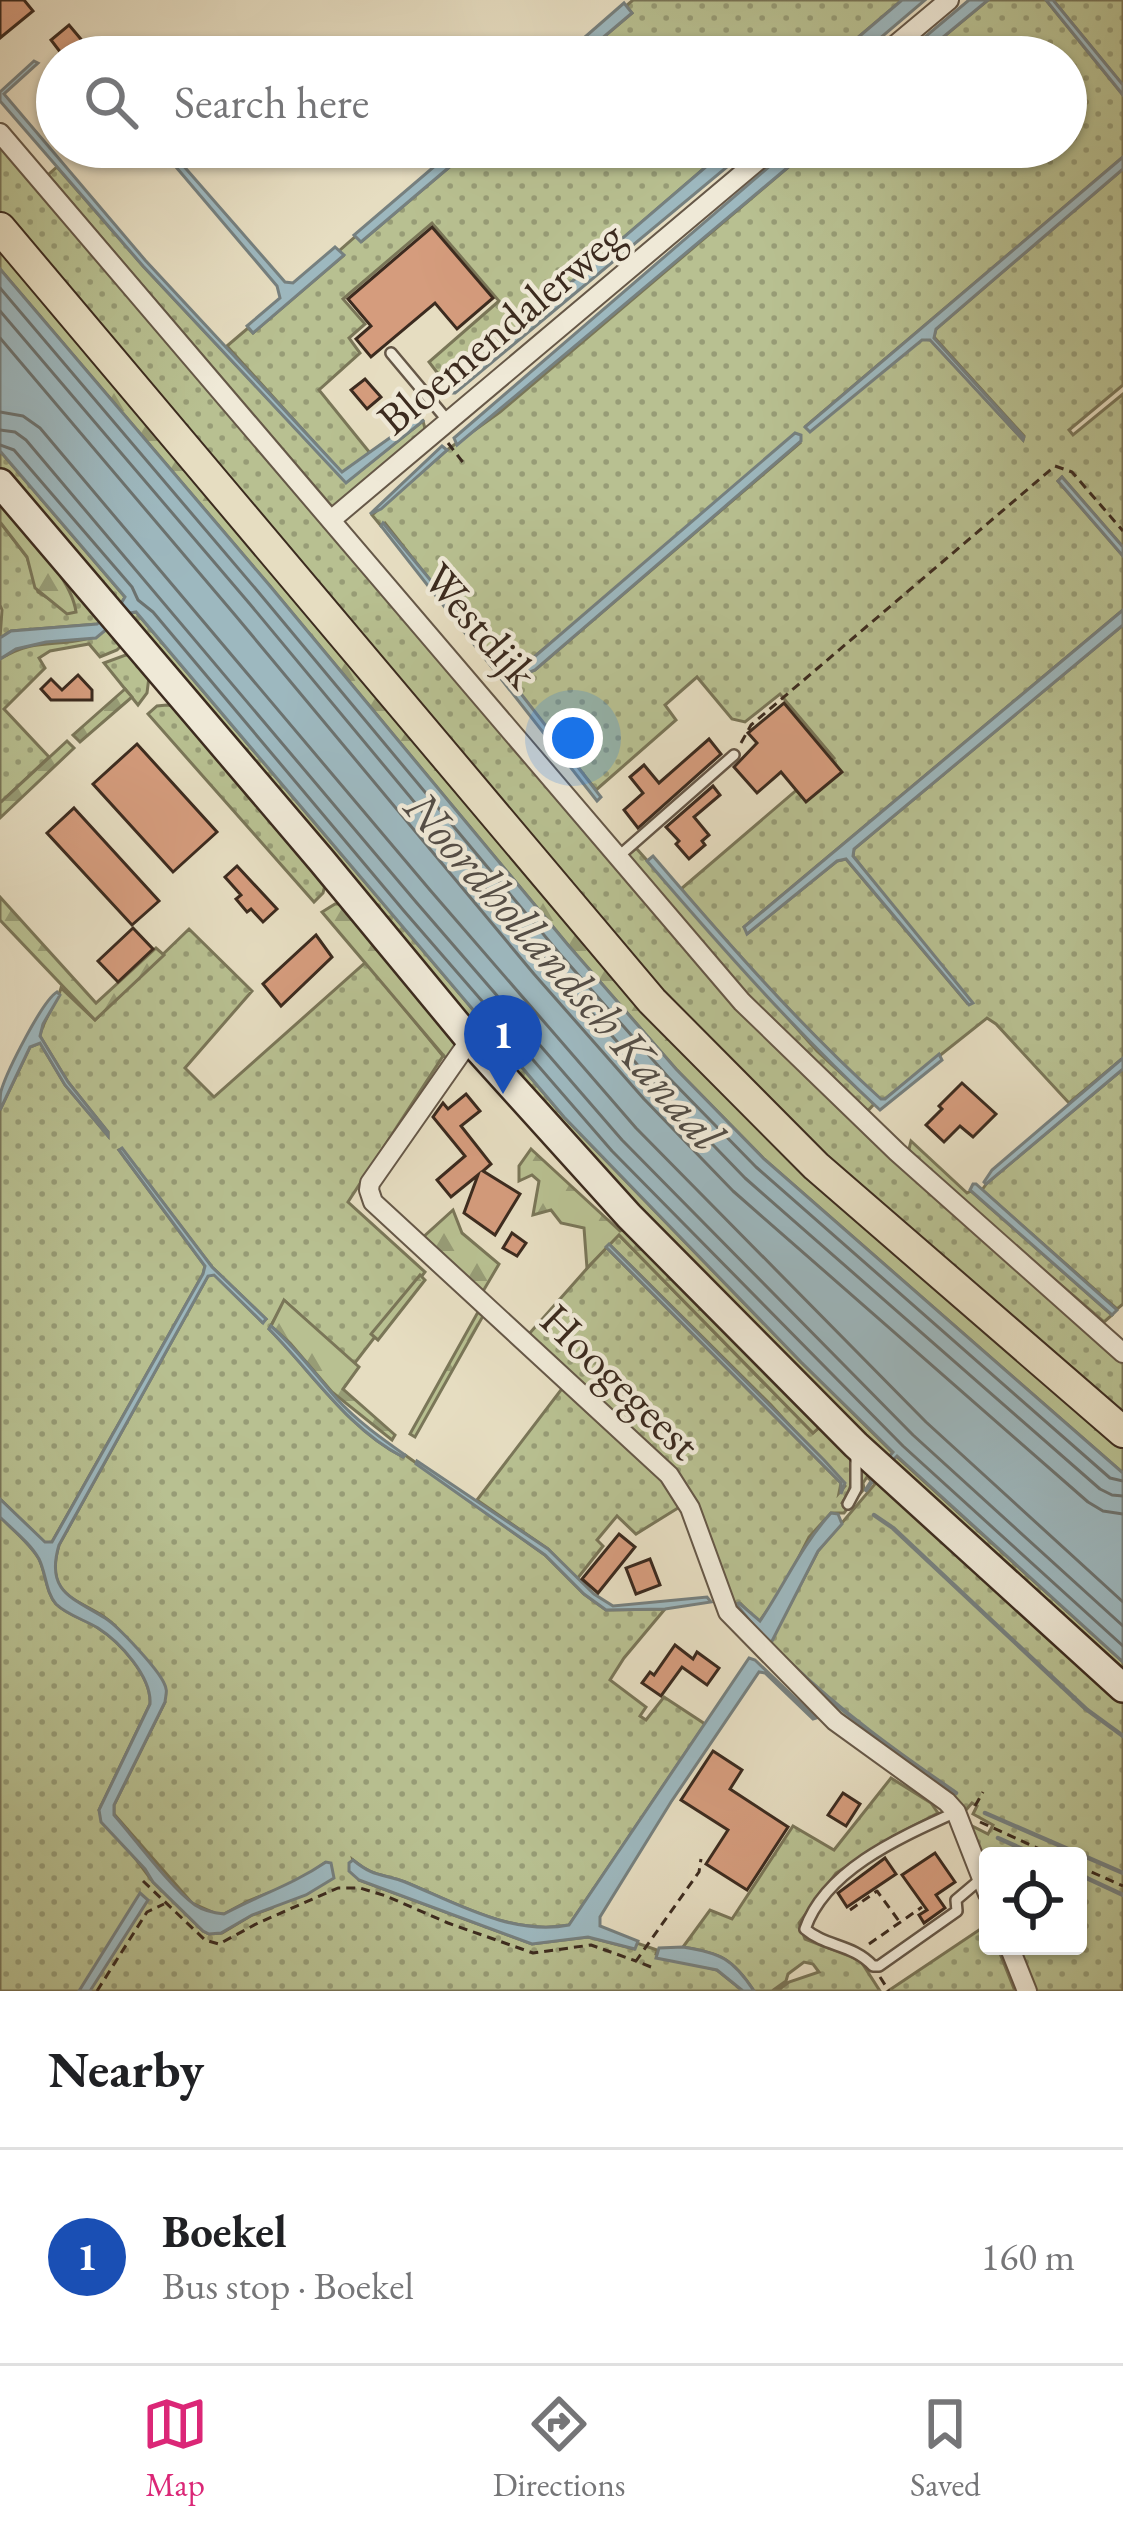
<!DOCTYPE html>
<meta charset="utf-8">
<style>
body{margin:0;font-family:"EB Garamond",serif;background:#f2f2f2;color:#202124}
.controls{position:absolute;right:36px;bottom:36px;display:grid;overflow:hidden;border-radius:12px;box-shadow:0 3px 9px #0004}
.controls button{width:108px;height:108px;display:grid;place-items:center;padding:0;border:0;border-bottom:3px solid #e0e0e0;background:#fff;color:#202124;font:60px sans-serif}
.you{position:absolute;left:573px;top:738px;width:42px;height:42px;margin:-30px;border:9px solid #fff;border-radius:50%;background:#1a73e8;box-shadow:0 0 0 18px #1a73e833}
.badge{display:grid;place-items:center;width:78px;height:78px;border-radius:50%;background:#db2777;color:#fff;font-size:39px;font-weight:700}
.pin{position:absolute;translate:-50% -99px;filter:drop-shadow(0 3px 6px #0008)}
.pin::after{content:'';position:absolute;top:63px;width:42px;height:36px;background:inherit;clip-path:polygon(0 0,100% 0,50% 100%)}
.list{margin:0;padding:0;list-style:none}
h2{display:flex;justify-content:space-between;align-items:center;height:156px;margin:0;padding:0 48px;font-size:51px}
h2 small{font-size:39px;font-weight:400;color:#757577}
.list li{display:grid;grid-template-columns:78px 1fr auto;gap:36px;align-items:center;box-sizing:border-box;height:216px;padding:0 48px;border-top:3px solid #e0e0e0}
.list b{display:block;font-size:45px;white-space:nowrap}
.list p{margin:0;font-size:39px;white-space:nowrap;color:#757577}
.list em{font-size:39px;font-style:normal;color:#757577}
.icon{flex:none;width:66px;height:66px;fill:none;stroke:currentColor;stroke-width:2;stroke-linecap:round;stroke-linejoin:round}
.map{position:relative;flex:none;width:1123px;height:1991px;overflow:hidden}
.search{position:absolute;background:#fff;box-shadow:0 3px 9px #0004;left:36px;right:36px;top:36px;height:132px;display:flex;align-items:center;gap:30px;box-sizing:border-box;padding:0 42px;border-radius:66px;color:#757577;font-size:45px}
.sheet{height:372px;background:#fff}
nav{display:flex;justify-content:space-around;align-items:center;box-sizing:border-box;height:168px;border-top:3px solid #e0e0e0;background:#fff;font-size:33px;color:#757577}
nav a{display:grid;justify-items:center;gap:6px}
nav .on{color:#db2777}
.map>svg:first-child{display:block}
.grass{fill:url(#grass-dots);stroke:#7a7658;stroke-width:3;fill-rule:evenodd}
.forest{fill:url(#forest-firs);stroke:#7a7658;stroke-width:3}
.water{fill:#9db8bf;stroke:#76807f;stroke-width:3}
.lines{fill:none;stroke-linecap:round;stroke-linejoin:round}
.shore{stroke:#6c726f;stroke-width:3}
.stream{stroke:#76807f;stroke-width:4.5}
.building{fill:#d59c7d;stroke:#3c2b1f;stroke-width:3}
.lane-casing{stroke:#665848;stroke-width:14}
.street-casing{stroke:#665848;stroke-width:22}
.secondary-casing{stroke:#3c2b1f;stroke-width:32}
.primary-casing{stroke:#3c2b1f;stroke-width:34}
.path{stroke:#3c2b1f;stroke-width:3;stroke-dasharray:9 6;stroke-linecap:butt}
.lane{stroke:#efe9d7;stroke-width:9}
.street{stroke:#efe9d7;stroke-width:18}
.secondary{stroke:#efe9d7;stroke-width:27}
.primary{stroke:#e6ddc1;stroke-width:30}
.labels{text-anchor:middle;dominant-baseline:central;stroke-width:9;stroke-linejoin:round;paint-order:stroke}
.street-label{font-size:45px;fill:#3c2b1f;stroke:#efe9d7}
.water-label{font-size:48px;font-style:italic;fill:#544e47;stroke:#efe9d7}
</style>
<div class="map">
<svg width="1123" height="1991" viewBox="0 0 1123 1991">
<defs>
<pattern id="grass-dots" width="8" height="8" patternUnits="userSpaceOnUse" patternTransform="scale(3)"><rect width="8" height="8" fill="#b8c091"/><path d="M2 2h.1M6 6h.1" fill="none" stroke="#979c76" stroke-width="1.8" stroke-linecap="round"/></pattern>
<pattern id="forest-firs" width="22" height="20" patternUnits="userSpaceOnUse" patternTransform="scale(3)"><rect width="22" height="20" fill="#b8c091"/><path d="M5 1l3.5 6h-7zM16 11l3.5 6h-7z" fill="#979c76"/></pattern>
</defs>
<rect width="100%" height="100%" fill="#e6ddc1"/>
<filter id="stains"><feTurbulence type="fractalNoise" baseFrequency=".00167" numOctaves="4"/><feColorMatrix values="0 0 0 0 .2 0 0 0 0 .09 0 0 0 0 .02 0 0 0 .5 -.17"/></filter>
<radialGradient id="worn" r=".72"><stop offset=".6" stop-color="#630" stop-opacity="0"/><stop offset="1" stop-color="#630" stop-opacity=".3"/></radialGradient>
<!-- grass -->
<g class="grass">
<polygon points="633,0 902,0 835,57 580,57 632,13 626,6"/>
<path d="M988,0H1046L1123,95V157L805,427L922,339L931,340L1023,440L1024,436L934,337L936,329L1123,169V385L1069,430L1073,435L1123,394V547L1062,477L1058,481L1123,556V610L744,927L748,933L837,861L846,859L968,1004L853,856L854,849L1123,625V1058L1069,1103L996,1024L987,1018L885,1099L881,1100C809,1034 745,963 681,889L834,758L780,694L745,722L732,719L697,677L665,705L676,720L596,790L385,523L381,526L372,515L447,450L500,412L812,147H1066V57H919ZM801,442L535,670L523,675L520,672L519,669Z"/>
<polygon points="1053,0 1123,0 1123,85"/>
<polygon points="0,146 739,1009 809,1079 1123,1363 1123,1424 712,1054 0,216"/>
<polygon points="473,147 729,147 449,388 429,362 499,301 432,223 343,299 365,324 349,338 360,353 319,390 370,453 342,473 227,346 248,328 253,333 343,256 339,251 356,236 362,241"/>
<polygon points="57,167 143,266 346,482 423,421 426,432 334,509 48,175"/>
<polygon points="0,451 125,597 119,607 0,472"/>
<polygon points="0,504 106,618 98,624 11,631 0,638 2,610 0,605 0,522 27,557 38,592 53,601 62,577"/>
<polygon points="136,612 564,1117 801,1362 893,1453 889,1457 892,1460 896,1456 1123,1662 1123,1679 971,1545 607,1182 126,614"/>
<path d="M113,626L121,646L117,650L100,657L89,644L50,651L39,658L45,668L4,709L49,757L0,803V659C34,638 52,647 86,639C95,637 105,630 113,626Z"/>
<polygon points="131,653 149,677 147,693 138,705 104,663"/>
<polygon points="167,705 174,706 326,881 323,893 314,902 148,714 157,706"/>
<polygon points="636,848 817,1051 874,1104 865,1114 790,1043 631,862 629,854"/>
<path d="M189,929L252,991L185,1068L214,1097L366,962L443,1056L348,1202L425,1272L354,1364L285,1301L269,1329C312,1372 348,1429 403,1457L405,1455L545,1555L584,1594L606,1610L665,1609L624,1658L610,1680L646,1707L640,1716L646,1720L664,1697L705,1724L569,1925C512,1936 456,1903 405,1882C382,1873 375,1878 353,1860L359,1880L532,1944L588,1937L634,1949L637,1943L657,1950L656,1954L717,1970L743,1991H0V1517C13,1530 30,1543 39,1559C46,1573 46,1593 56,1604C67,1615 85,1619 98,1628C120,1642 152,1677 150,1704L99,1810L153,1882L203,1931L209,1934L222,1933L252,1915L272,1908L326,1862L298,1882L248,1901L224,1914H217L192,1903L114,1814V1805L165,1702C150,1678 136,1651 118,1629C92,1598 41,1606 59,1545L208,1276L214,1274L262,1322L266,1319L212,1267L122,1149L119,1150L205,1266L203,1274L52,1542L45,1543L0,1499V1110L30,1047L40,1043L65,1085L108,1136V1132L68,1082L40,1036C43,1019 57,1004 61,988L95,1020Z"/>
<polygon points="1123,1069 1123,1304 1117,1309 982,1190 987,1183"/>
<polygon points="911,1141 967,1193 971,1191 1112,1315 1104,1322 912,1157 909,1149"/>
<path d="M618,1234L813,1433L822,1425L851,1455C853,1475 854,1486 842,1503L848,1508L844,1513H831L809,1537L783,1588L759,1622L740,1603L770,1643L818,1551L875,1484L867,1477L863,1483L864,1489L858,1496L859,1464L1123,1697V1991H1031L1013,1946H1078V1856H988V1884L970,1825L988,1834L993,1825L973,1814L977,1806L972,1803L966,1810L828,1707L729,1605L698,1513L529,1334L606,1247L841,1483L839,1493L845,1486L771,1405L609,1244Z"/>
<polygon points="564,1386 667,1480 681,1501 678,1508 636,1534 617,1516 597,1540 603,1546 577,1579 548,1549 477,1500"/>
<path d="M891,1778L931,1803L938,1813L894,1836L836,1873L799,1923L805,1939L860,1960L880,1991H777L789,1982L819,1972L813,1964L804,1962L788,1974L786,1981L772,1991H754C733,1959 721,1953 683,1947L710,1910L732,1919L793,1826L834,1850Z"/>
<polygon points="988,1924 988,1946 997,1946 1015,1991 888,1991"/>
</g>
<!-- forest -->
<g class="forest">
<polygon points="0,241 650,1008 1123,1443 1123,1473 764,1159 676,1069 568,945 270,586 0,269"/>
<path d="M0,504C24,533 71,575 76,612L67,614L35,588L27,557L0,522Z"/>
<polygon points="125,689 132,697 80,742 73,735"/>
<polygon points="67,741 74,748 0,818 0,803"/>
<polygon points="0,897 96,1003 156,948 164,955 95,1020 0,920"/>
<polygon points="335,904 343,904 459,1043 449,1062 322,912"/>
<polygon points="531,1149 620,1231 629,1226 822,1425 813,1433 619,1235 587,1268 584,1228 561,1223 551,1210 533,1215 539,1181 532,1175 519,1181 519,1166"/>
<polygon points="453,1210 462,1233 499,1264 482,1293 420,1240"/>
<polygon points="420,1275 425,1280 378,1340 371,1334"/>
<polygon points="284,1300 359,1367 343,1389 395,1435 392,1440 332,1392 290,1343 271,1326"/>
<polygon points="478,1312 483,1316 415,1437 410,1434"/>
</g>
<!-- water -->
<g class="water">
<polygon points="902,0 925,0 858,57 835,57"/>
<polygon points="969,0 988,0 919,57 901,57"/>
<polygon points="1046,0 1053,0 1123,85 1123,95"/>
<polygon points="624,3 632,13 580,57 562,57"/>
<polygon points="34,61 38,63 4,94 145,260 342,472 419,417 423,421 346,483 143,266 0,101 0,92"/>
<polygon points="159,147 167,147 285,282 293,283 335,247 344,255 253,333 247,326 280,298 277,286"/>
<polygon points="457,147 473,147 361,242 354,235"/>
<polygon points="729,147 751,147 455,393 451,393 449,387"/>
<polygon points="792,147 812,147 457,445 454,438"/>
<polygon points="1123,157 1123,169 936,329 934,338 1024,437 1023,440 930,340 922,340 810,432 805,427"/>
<polygon points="0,269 270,586 568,945 676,1069 764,1159 1123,1473 1123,1662 897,1456 892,1461 888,1458 893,1452 801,1362 564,1117 136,612 125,614 96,638 46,642 16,649 0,659 0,638 11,631 97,624 119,607 125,597 0,451"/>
<polygon points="795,433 801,435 801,441 535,670 523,675 519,670"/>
<polygon points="442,446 447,450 381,509 370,514"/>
<polygon points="1062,477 1123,547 1123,556 1058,481"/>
<polygon points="383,523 467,624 601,797 597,801 381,526"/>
<polygon points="1123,610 1123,625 854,849 853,856 973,1003 969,1005 846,859 837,861 747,934 744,927"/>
<path d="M653,856C726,941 798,1024 881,1099H885L939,1054L942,1060L880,1110C796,1032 721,947 647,861Z"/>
<path d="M57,992L60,995L43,1024L40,1036L68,1082L108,1132V1136L65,1085L40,1043L30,1047L0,1110C0,1105 0,1095 1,1091C7,1071 42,1001 57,992Z"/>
<polygon points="1123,1058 1123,1069 986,1184 984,1182 992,1170"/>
<path d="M122,1148L212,1267L266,1319L263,1323L214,1275L208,1276L59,1545C45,1592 73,1598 105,1618C119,1627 157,1668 164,1683C168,1691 166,1693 165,1702L114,1805V1815C136,1840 170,1887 195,1905C204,1911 214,1913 224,1914C259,1895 292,1885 326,1862L331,1863L334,1878L306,1895L252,1915L221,1933L209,1934L203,1931L153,1882L145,1869L101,1822L99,1810L150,1704C152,1677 120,1642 98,1628C85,1620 67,1615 56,1604C46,1593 46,1573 39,1559C30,1543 13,1530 0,1517V1499L45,1542H52L203,1274L205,1266L119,1150Z"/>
<polygon points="973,1184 976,1184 1117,1310 1112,1315 970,1190"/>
<polygon points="609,1244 824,1460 845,1483 841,1494 841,1483 606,1247"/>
<path d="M271,1326C296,1348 315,1374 337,1399C357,1421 381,1438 405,1455L403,1457C348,1429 312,1372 269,1329Z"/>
<polygon points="417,1461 548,1549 594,1594 613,1606 707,1597 711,1602 665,1609 606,1610 584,1594 545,1555 416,1464"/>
<path d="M831,1513L838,1514L842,1524L818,1551L770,1645L736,1604L739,1603L760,1621C785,1584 801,1546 831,1513Z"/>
<path d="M749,1658L755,1660L816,1718L813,1719L765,1673L759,1672L671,1802L600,1917V1926L638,1941L635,1949L588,1937L532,1944L359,1880L349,1871V1863L353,1860C375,1878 381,1873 405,1882C456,1903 512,1936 569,1925Z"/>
<polygon points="140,1893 148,1900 90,1991 79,1991"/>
<path d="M683,1947C721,1953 733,1959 754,1991H743L717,1970L656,1958L659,1948Z"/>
</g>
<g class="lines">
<!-- shore -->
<g class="shore">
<polyline points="0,288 260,594 559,953 668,1077 756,1167 1110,1478 1123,1481"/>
<polyline points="0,311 249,603 548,963 657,1087 745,1178 1100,1489 1112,1495 1123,1496"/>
<polyline points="0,338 235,615 534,974 644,1099 733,1191 1088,1502 1103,1511 1123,1514"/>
<polyline points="0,412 23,416 40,428 430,890 636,1128 926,1422 1123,1602"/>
<polyline points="0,430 15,432 26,440 416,902 622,1140 913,1435 1123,1626"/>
<polyline points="0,445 14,450 132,587 138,600 153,612 404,911 612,1151 903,1446 1123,1646"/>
</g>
<!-- stream -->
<g class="stream">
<polyline points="866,1490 872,1481"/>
<polyline points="874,1515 893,1528 1086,1709 1123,1736"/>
<path d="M789,1662C842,1713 896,1752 956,1793"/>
<polyline points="985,1813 1123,1873"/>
<polyline points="998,1838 1038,1856"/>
<polyline points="1078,1874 1123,1895"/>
</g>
</g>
<!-- building -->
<g class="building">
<polygon points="0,0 24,0 33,11 0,38"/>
<polygon points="69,25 96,57 64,57 51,40"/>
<polygon points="432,227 493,298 457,329 435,303 371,357 356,339 371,326 348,299"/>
<polygon points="365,379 381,397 367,409 351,390"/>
<polygon points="78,675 92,690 92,700 51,700 41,689 51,679 62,690"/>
<polygon points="784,703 842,772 806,802 781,772 757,793 734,767 757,743 748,733"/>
<polygon points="709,739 721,754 638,828 624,810 643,793 630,777 644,765 659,783"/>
<polygon points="137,744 217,832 173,872 93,784"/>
<polygon points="713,786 720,795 694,817 709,835 702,841 705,845 689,859 676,844 679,841 666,827"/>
<polygon points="74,808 159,901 132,925 47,833"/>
<polygon points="237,866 277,909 263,922 251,909 247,912 236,899 241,895 225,877"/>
<polygon points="133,928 153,949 118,982 98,961"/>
<polygon points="316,935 332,957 281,1006 263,984"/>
<polygon points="962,1083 996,1114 973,1137 960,1126 944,1142 926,1125 942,1109 939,1106"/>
<polygon points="466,1094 480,1111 461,1126 491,1164 483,1171 520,1194 495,1235 464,1213 478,1175 451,1197 437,1180 465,1156 433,1117 443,1103 448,1109"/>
<polygon points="512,1233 526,1243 517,1256 503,1248"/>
<polygon points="619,1534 635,1547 598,1593 582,1579"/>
<polygon points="650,1559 660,1585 636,1594 626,1568"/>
<polygon points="675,1645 693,1659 697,1652 719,1668 707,1685 682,1667 661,1696 642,1683 650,1672 654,1675"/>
<polygon points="713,1751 742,1770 730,1789 788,1827 747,1890 706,1864 728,1830 681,1800"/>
<polygon points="843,1793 860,1804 846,1826 828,1815"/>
<polygon points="935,1853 955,1882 936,1895 945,1908 924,1923 919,1915 927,1910 902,1875"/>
<polygon points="885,1858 896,1874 847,1907 838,1893"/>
</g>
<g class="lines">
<defs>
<g id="lane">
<polyline points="391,353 448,421"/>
<polyline points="619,856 734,755"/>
<polyline points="848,1504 856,1489 856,1451"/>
<path d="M956,1812C901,1837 826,1869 805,1929C826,1947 853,1944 873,1966H879L957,1911L956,1900L982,1878"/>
</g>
<g id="street">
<polyline points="881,57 949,0"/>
<polyline points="0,133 742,1002 897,1152 1123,1353"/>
<polyline points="331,520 774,147"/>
<polyline points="470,1040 370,1183 369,1190 373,1202 669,1475 690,1508 728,1612 835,1721 947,1802 956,1812 988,1894"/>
<polyline points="1009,1946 1027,1991"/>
</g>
<polyline id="secondary" points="0,483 322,861 470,1040 629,1216 856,1445 1123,1688"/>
<polyline id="primary" points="0,228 652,1001 816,1166 1123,1432"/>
</defs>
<!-- lane casing -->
<use href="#lane" class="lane-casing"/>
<!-- street casing -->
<use href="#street" class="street-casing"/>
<!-- secondary casing -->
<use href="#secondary" class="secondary-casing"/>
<!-- primary casing -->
<use href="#primary" class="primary-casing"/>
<!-- path -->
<g class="path">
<polyline points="448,443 465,465"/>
<polyline points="741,743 751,725 1055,466 1072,472 1123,531"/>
<polyline points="975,1806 983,1792"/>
<polyline points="980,1822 1055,1856"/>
<polyline points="1078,1866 1123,1886"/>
<polyline points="143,1881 205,1940 219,1944 258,1923 338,1888 360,1888 386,1896 448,1923 533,1953 591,1945 636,1961"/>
<polyline points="850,1910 877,1891 899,1921"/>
<polyline points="869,1944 922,1907"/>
<polyline points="651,1967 636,1961 699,1872 701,1859"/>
<polyline points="880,1977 889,1991"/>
<polyline points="97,1991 147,1912 164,1904"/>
</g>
<!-- lane -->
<use href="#lane" class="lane"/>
<!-- street -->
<use href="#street" class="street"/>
<!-- secondary -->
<use href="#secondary" class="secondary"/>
<!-- primary -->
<use href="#primary" class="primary"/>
</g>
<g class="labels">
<!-- street labels -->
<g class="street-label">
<text transform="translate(500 327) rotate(-40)">Bloemendalerweg</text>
<text transform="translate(481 625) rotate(49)">Westdijk</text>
<text transform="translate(621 1381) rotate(44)">Hoogegeest</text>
</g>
<!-- water labels -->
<g class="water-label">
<text transform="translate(565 970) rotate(49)">Noordhollandsch Kanaal</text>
</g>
</g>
<rect width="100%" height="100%" filter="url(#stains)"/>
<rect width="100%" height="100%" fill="url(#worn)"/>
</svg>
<div class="controls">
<button><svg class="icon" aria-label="locate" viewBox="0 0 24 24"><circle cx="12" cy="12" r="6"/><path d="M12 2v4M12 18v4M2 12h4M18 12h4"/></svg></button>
</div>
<div class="you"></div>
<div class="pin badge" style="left:503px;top:1094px;background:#1a4fb4">1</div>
<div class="search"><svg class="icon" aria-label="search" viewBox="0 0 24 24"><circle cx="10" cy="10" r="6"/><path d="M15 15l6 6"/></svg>Search here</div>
</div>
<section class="sheet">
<h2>Nearby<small></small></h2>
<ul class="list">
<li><span class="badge" style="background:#1a4fb4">1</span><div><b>Boekel</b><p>Bus stop · Boekel</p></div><em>160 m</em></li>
</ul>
</section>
<nav>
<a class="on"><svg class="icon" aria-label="map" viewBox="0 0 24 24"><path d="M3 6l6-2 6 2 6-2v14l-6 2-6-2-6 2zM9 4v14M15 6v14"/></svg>Map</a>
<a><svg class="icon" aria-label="directions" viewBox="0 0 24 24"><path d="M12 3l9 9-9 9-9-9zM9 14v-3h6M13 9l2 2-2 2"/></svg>Directions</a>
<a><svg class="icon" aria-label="saved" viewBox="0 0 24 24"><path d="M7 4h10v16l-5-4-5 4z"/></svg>Saved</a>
</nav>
